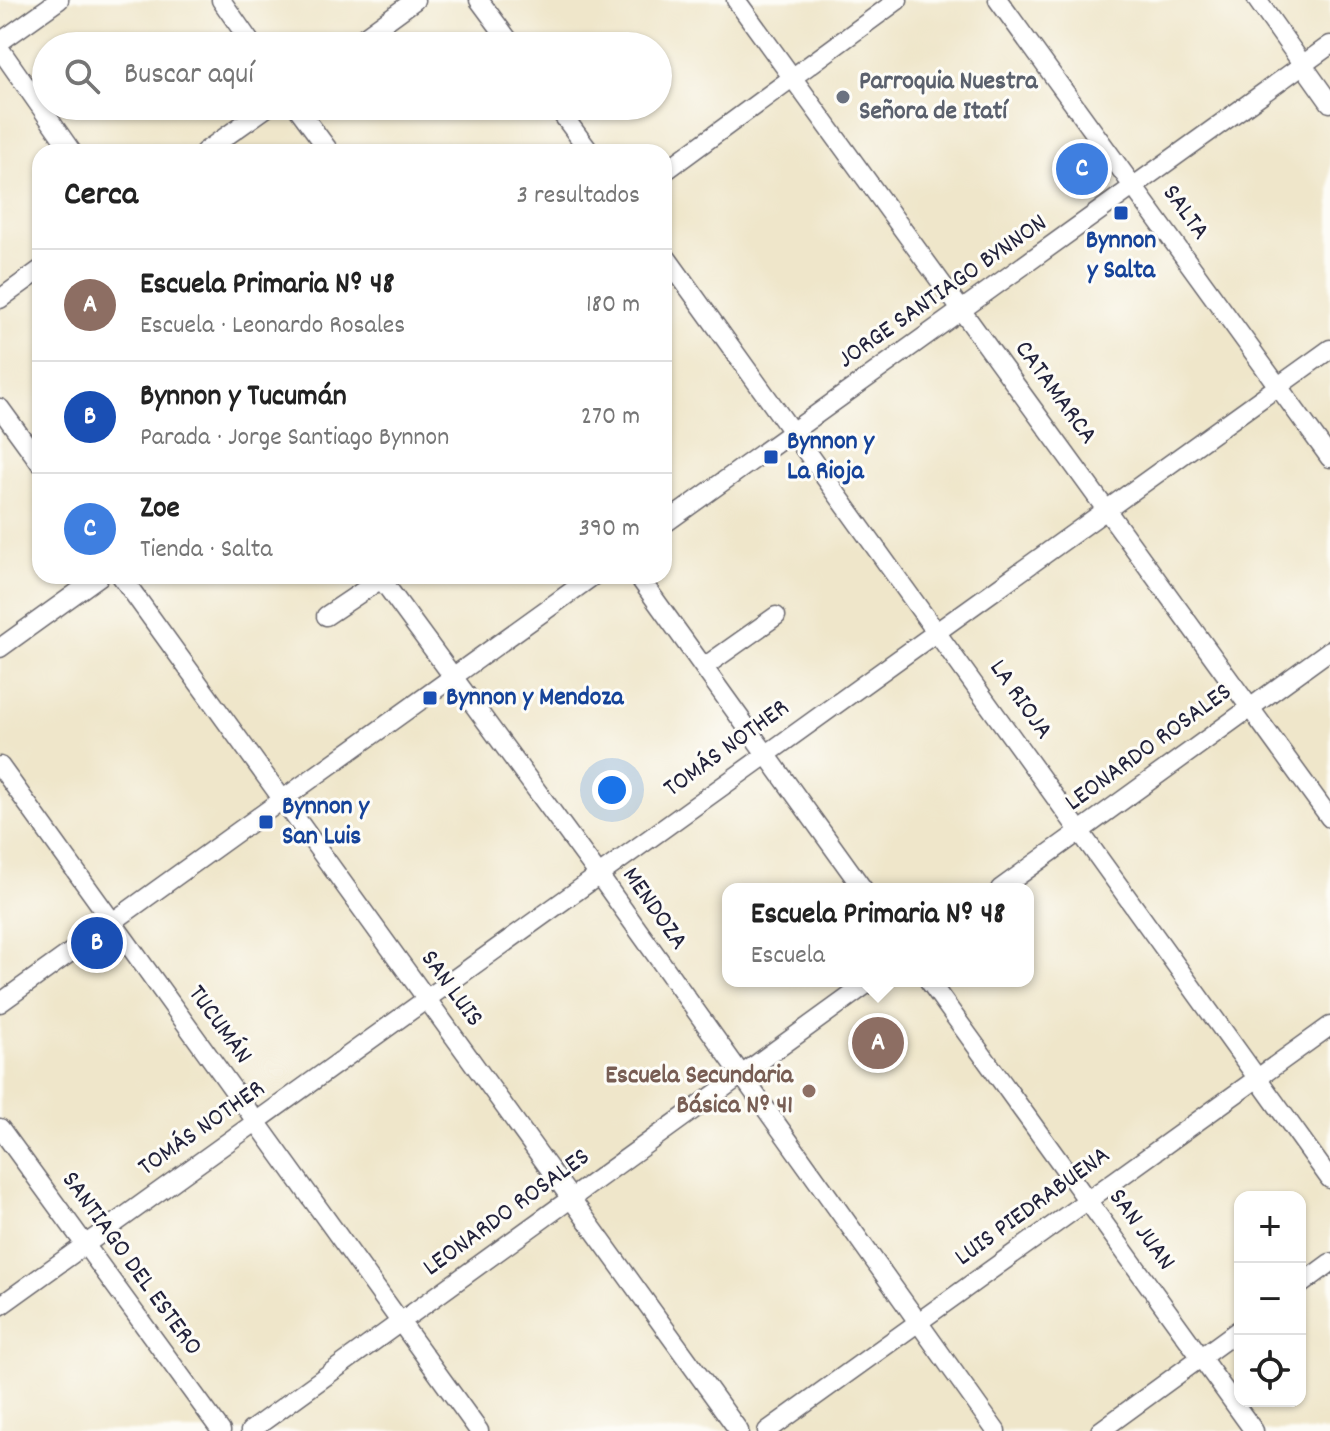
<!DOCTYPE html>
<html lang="es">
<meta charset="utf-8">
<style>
body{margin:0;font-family:Dekko,sans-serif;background:#f6f6f6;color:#222}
.controls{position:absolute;right:24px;bottom:24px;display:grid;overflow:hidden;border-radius:16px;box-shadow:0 2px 6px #0004}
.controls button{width:72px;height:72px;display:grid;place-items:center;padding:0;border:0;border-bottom:2px solid #e0e0e0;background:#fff;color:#222;font:40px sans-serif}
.you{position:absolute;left:612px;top:790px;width:28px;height:28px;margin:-20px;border:6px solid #fff;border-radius:50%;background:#1a73e8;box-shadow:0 0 0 12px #1a73e833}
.badge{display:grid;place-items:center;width:52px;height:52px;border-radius:50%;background:#1f6fb2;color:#fff;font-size:26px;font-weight:700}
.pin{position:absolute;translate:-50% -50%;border:4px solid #fff;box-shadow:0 2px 8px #0006}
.popup{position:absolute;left:722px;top:883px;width:312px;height:104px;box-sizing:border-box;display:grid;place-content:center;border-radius:16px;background:#fff;filter:drop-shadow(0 2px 6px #0005);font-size:26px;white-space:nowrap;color:#767676}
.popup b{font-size:30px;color:#222}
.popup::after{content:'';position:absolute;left:50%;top:100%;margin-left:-16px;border:16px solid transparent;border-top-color:#fff}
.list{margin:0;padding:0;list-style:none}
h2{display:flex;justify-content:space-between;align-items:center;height:104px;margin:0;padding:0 32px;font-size:34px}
h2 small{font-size:26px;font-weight:400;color:#767676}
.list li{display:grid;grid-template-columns:52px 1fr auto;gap:24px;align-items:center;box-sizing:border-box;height:112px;padding:0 32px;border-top:2px solid #e0e0e0}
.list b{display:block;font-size:30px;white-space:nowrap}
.list p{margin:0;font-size:26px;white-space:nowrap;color:#767676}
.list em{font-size:26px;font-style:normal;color:#767676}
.icon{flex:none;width:44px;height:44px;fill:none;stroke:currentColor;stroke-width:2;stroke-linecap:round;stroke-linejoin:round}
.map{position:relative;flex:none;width:1330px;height:1431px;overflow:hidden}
.search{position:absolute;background:#fff;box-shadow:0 2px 6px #0004;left:32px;top:32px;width:640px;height:88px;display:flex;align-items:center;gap:20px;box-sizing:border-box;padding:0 28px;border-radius:44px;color:#767676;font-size:30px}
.panel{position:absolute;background:#fff;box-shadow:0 2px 6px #0004;left:32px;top:144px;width:640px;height:440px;border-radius:24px}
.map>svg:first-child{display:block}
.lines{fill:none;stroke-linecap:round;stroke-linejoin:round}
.minor-casing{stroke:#6a676d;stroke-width:21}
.minor{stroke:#fff;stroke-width:18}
.worship-dot{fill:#6b7280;stroke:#fdfcf7;stroke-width:3}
.transit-dot{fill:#1a4fb4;stroke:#fdfcf7;stroke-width:3}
.education-dot{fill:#8d6e63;stroke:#fdfcf7;stroke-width:3}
.labels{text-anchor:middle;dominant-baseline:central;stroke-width:6;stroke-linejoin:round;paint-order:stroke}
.worship-label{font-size:26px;font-weight:bold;fill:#5b616d;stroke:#fdfcf7;text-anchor:start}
.street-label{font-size:26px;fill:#22223b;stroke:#fdfcf7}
.transit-label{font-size:26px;font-weight:bold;fill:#164399;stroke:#fdfcf7;text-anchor:start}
.education-label{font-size:26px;font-weight:bold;fill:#785e54;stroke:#fdfcf7;text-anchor:end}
</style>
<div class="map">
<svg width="1330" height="1431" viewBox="0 0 1330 1431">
<rect width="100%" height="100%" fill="#fdfcf7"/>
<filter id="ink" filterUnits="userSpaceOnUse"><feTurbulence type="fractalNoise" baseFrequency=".0125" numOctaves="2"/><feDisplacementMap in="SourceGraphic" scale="16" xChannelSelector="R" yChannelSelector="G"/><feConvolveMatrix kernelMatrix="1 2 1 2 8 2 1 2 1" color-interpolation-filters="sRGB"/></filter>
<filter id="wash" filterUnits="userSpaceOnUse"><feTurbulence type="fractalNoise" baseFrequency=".006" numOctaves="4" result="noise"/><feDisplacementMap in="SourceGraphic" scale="32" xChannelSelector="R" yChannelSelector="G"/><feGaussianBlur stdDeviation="1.8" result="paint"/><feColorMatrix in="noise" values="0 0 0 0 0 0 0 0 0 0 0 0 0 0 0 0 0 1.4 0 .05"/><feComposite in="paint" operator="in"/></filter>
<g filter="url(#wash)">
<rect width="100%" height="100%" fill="#efe6ca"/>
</g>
<g filter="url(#ink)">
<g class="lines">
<defs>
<g id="minor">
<polyline points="221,0 253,46"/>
<polyline points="479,0 513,46"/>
<polyline points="736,0 1330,818"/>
<polyline points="998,0 1330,458"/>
<polyline points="1257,0 1330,103"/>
<polyline points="0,42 59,0"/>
<polyline points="352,46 415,0"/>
<polyline points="0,49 72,152"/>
<polyline points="296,106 330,152"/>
<polyline points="556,106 590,152"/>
<polyline points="204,152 269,106"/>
<polyline points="664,172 898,0"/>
<polyline points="664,254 1330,1179"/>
<polyline points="0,299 40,270"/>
<polyline points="0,408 40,463"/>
<polyline points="664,524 1330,45"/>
<polyline points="121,576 739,1431"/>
<polyline points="379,576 598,874 996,1431"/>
<polyline points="638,576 863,889"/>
<polyline points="326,616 381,579"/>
<polyline points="0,648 100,576"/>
<polyline points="704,667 776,616"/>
<polyline points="0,766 479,1431"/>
<polyline points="1000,889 1330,650"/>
<polyline points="929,981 1254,1431"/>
<polyline points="0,1003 593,576"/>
<polyline points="0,1128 221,1431"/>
<polyline points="1300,1285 1330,1263"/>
<polyline points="0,1306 1330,349"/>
<polyline points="250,1431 871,981"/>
<polyline points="767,1431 1330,1026"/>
<polyline points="1100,1431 1240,1329"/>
</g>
</defs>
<!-- minor casing -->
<use href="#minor" class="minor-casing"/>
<!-- minor -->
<use href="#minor" class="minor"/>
</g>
</g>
<!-- markers -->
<circle class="worship-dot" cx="843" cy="97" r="8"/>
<g class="transit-dot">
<rect x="1113" y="205" width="16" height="16" rx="4"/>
<rect x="763" y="449" width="16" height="16" rx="4"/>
<rect x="422" y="690" width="16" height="16" rx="4"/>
<rect x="258" y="814" width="16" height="16" rx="4"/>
</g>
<circle class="education-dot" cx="809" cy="1091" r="8"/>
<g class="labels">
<!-- worship labels -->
<g class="worship-label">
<text x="859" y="82">Parroquia Nuestra<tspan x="859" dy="30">Señora de Itatí</tspan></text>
</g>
<!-- street labels -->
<g class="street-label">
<text transform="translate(1185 213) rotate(54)">SALTA</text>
<text transform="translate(943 292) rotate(-35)">JORGE SANTIAGO BYNNON</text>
<text transform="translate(1055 393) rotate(54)">CATAMARCA</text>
<text transform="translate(1020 700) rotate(55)">LA RIOJA</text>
<text transform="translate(1149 748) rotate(-36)">LEONARDO ROSALES</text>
<text transform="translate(727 749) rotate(-36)">TOMÁS NOTHER</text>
<text transform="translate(654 909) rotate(55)">MENDOZA</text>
<text transform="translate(451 989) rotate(54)">SAN LUIS</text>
<text transform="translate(219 1025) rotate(54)">TUCUMÁN</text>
<text transform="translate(202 1129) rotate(-35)">TOMÁS NOTHER</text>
<text transform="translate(1033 1207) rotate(-36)">LUIS PIEDRABUENA</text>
<text transform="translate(507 1213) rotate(-36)">LEONARDO ROSALES</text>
<text transform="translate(1141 1230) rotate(54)">SAN JUAN</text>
<text transform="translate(131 1264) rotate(54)">SANTIAGO DEL ESTERO</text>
</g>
<!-- transit labels -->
<g class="transit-label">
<text x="1121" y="241" text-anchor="middle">Bynnon<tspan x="1121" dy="30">y Salta</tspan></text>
<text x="787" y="442">Bynnon y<tspan x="787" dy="30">La Rioja</tspan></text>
<text x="446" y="698">Bynnon y Mendoza</text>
<text x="282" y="807">Bynnon y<tspan x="282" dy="30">San Luis</tspan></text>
</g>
<!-- education labels -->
<g class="education-label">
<text x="793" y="1076">Escuela Secundaria<tspan x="793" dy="30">Básica Nº 41</tspan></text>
</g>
</g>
</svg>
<div class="controls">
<button>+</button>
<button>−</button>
<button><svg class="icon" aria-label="locate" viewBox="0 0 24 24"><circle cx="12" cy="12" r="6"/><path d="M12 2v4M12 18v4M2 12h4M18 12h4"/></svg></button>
</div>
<div class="you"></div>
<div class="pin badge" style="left:878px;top:1043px;background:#8d6e63">A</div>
<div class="popup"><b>Escuela Primaria Nº 48</b>Escuela</div>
<div class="pin badge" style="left:97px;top:943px;background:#1a4fb4">B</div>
<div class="pin badge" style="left:1082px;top:169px;background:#3f7fe0">C</div>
<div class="search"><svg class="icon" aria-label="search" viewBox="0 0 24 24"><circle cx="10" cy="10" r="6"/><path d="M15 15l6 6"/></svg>Buscar aquí</div>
<section class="panel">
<h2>Cerca<small>3 resultados</small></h2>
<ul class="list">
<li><span class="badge" style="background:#8d6e63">A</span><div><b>Escuela Primaria Nº 48</b><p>Escuela · Leonardo Rosales</p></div><em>180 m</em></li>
<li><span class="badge" style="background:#1a4fb4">B</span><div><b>Bynnon y Tucumán</b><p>Parada · Jorge Santiago Bynnon</p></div><em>270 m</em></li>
<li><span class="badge" style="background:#3f7fe0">C</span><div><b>Zoe</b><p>Tienda · Salta</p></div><em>390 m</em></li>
</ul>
</section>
</div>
